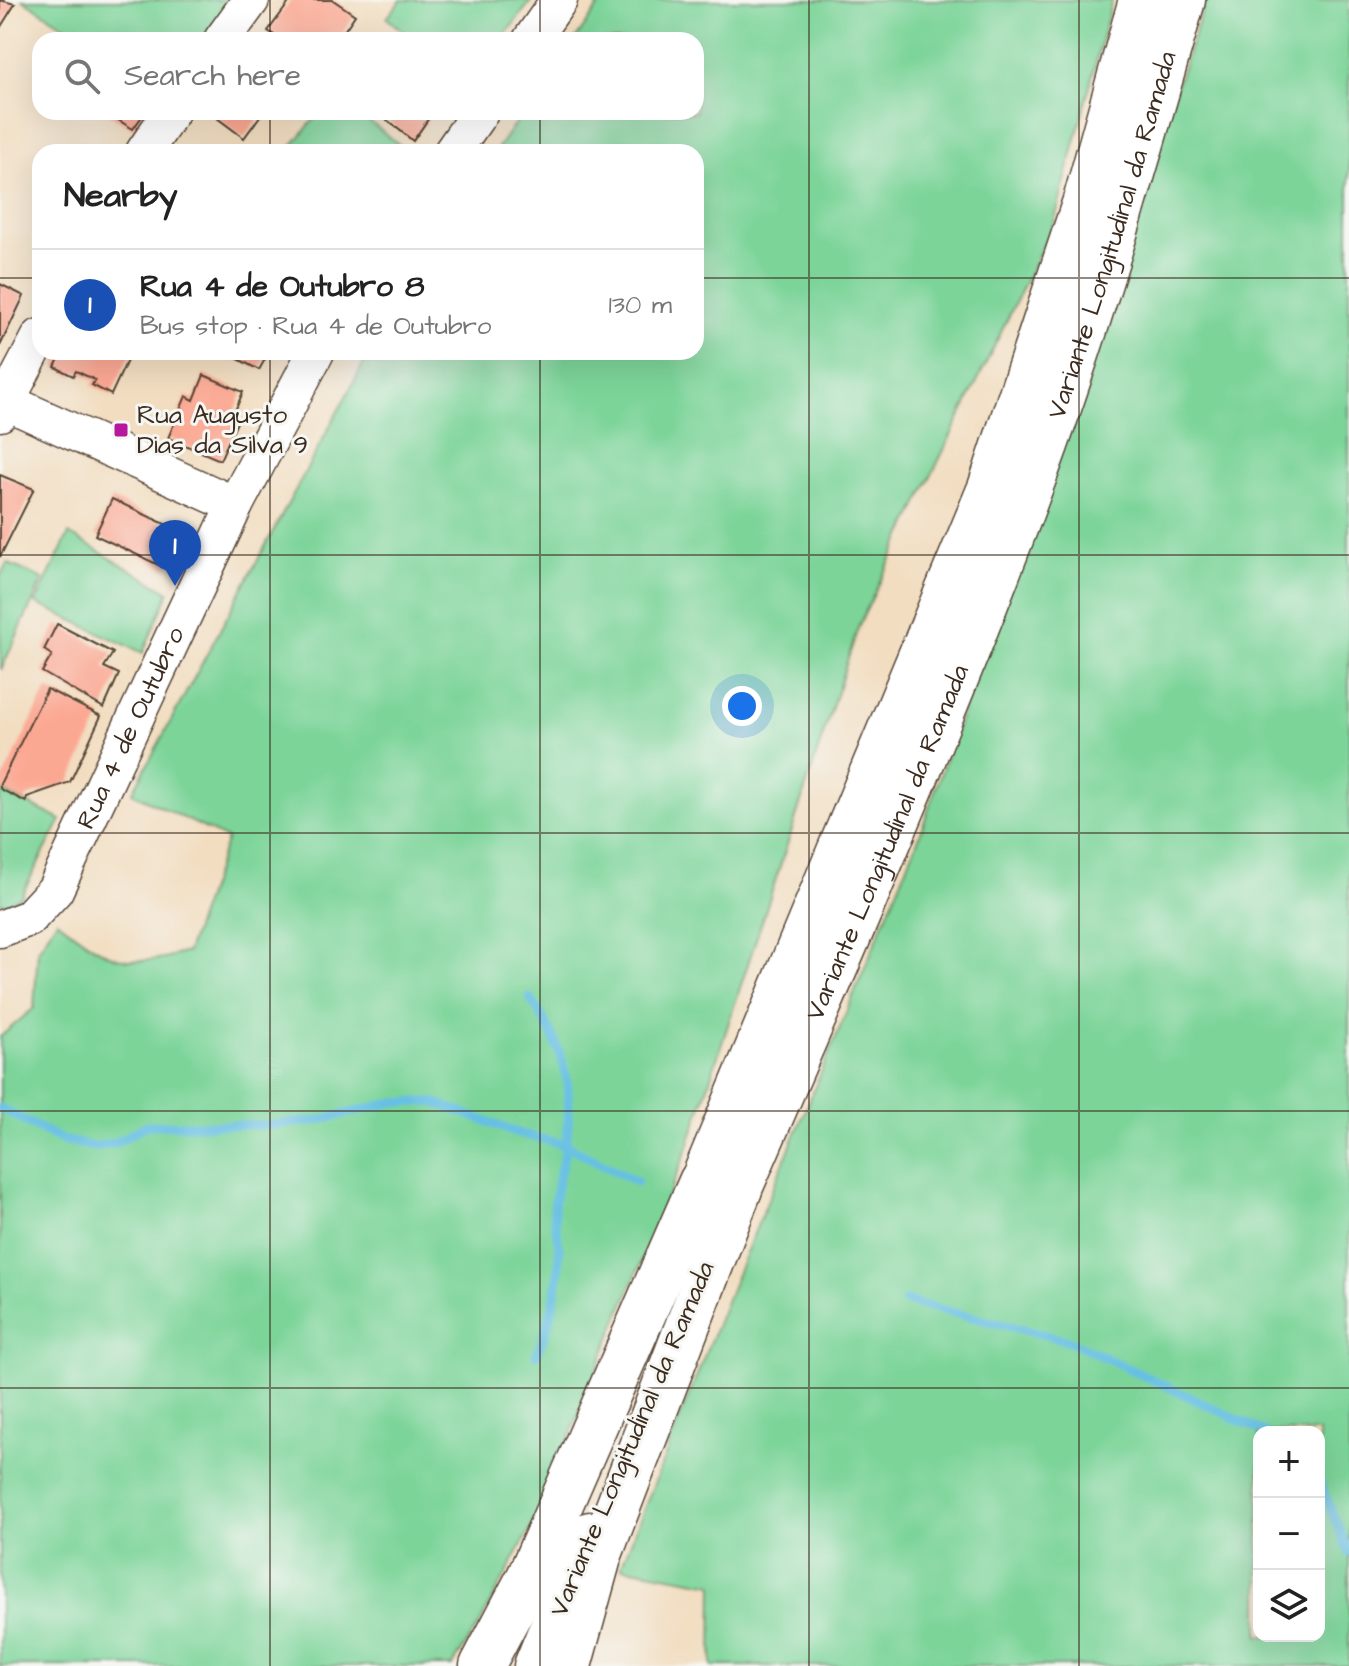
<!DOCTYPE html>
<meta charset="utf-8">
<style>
body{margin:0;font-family:"Architects Daughter",sans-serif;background:#f6f6f6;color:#222}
.controls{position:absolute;right:24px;bottom:24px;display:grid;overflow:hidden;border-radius:16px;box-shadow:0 8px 32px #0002}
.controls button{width:72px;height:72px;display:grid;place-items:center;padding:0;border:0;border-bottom:2px solid #e0e0e0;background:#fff;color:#222;font:40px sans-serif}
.you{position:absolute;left:742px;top:706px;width:28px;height:28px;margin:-20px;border:6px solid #fff;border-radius:50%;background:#1a73e8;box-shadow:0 0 0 12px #1a73e833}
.badge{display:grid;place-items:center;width:52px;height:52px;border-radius:50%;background:#b5179e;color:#fff;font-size:26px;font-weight:700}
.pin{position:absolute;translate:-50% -66px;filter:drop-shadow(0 2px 4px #0008)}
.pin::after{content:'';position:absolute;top:42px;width:28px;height:24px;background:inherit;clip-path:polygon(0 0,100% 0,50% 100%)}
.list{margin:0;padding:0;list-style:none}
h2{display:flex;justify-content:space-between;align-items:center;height:104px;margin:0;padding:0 32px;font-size:34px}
h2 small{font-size:26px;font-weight:400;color:#767676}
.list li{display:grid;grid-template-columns:52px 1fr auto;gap:24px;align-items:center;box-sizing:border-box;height:112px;padding:0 32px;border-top:2px solid #e0e0e0}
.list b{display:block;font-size:30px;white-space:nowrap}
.list p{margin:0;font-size:26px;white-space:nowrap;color:#767676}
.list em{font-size:26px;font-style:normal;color:#767676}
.icon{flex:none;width:44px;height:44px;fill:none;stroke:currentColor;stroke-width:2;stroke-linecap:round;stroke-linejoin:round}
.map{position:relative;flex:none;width:1349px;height:1666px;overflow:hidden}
.search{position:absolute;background:#fff;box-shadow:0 8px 32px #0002;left:32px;top:32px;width:672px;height:88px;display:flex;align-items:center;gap:20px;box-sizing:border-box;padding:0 28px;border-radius:24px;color:#767676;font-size:30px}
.panel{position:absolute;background:#fff;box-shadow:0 8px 32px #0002;left:32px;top:144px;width:672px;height:216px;border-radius:24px}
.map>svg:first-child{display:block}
.green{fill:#7cd499;stroke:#5c7f5c;stroke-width:2;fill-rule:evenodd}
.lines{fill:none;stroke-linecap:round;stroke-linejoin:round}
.stream{stroke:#66c0e3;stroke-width:9}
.building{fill:#fba893}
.minor-casing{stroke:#564536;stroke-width:39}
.major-casing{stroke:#564536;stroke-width:47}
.highway-casing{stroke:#564536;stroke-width:47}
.minor{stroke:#fff;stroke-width:36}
.major{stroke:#fff;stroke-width:44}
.highway{stroke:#fff;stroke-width:44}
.grid{fill:none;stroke:#3b2a1e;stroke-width:2;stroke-opacity:0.55}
.poi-dot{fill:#b5179e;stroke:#f6f6f2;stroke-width:3}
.labels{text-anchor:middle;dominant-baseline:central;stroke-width:6;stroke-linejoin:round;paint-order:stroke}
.street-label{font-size:26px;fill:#3b2a1e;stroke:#f6f6f2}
.poi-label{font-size:26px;fill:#3b2a1e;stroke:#f6f6f2;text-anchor:start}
</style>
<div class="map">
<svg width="1349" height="1666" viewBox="0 0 1349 1666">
<rect width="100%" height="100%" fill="#f6f6f2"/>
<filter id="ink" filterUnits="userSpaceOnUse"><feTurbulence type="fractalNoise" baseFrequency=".0125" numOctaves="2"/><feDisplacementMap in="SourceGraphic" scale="16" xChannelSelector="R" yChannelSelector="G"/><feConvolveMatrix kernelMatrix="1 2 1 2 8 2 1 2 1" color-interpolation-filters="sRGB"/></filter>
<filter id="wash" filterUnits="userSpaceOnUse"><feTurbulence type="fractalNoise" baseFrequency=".006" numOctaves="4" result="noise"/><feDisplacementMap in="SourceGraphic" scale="32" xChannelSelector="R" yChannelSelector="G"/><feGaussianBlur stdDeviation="1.8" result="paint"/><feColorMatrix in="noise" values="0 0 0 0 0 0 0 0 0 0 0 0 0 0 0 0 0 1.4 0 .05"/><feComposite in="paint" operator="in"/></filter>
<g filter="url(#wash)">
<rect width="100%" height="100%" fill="#f2ddc0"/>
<!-- green -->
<g class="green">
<polygon points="23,0 232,0 201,40 88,40"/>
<polygon points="401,0 532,0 501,40 414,40 387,18"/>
<path d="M603,0H1112L1054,223L859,625L687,1150L537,1516L479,1625L452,1666H0V1037L34,1008L38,950L57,920C108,959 123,971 187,952L227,839L132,793L370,352H696V152H495L523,112H696V40H575Z"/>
<path d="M1206,0H1349V1666H712L713,1584L621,1567L733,1284L918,840ZM1259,1432H1319V1636H1259Z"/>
<polygon points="320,112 357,112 409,152 287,152"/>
<polygon points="69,534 169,592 143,653 35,603"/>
<polygon points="7,563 43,579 1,670 0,577"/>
<polygon points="0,790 61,820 21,896 6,904 0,903"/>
</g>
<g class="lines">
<!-- stream -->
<g class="stream">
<path d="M530,998C565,1050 574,1080 566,1144C563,1166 554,1187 554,1211C554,1223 558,1235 559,1247C560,1286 552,1320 536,1355"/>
<polyline points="0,1108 62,1140 94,1147 117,1142 147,1125 271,1125 316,1121 394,1102 433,1102 518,1133 566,1145 637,1182"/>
<polyline points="905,1301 1070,1341 1264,1432"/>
<polyline points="1319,1481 1349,1553"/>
</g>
</g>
<g id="blocks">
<!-- building -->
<g class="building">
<polygon points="0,0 15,4 0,28"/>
<polygon points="291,0 333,0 355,15 338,40 282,40 268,31"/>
<polygon points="105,112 145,112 133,129"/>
<polygon points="209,112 263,112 244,138"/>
<polygon points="391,112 433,112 413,141 386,119"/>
<polygon points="0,284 24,296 0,346"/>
<polygon points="62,352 131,352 111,395 92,385 95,380 76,371 73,376 55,367"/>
<polygon points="225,352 269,352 259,370"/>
<polygon points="204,375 243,392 232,418 238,420 220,460 168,438 186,396 194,400"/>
<polygon points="0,475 34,489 0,557"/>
<polygon points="112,499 184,533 167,569 95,535"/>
<polygon points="57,624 113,653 104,667 119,674 104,708 42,672 52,655 44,650"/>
<polygon points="47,689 101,716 70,782 27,797 26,802 0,789 0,784"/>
</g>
</g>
</g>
<g filter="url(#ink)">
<use href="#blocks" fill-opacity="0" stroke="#564536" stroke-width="2"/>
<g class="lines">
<defs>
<g id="minor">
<polyline points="222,40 251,0"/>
<polyline points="531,40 559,0"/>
<polyline points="144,152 171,112"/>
<polyline points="452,152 480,112"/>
<polyline points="0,399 235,505"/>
<polyline points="0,413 40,337"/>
<path id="s1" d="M0,929L29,918L55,890L235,505L316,352"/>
</g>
<g id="major">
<polyline points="687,1218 990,488 1086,198 1141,0"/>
<path id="s2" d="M724,1225C828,986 933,746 1025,502C1087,338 1135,168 1183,0"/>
<polyline points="536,1666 590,1534"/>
</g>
<g id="highway">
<polyline points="482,1666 529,1577 701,1182"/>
<polyline points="569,1666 600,1554 740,1189"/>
</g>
</defs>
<!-- minor casing -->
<use href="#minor" class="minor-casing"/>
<!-- major casing -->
<use href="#major" class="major-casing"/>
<!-- highway casing -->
<use href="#highway" class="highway-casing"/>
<!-- minor -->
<use href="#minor" class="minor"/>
<!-- major -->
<use href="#major" class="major"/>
<!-- highway -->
<use href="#highway" class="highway"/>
</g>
</g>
<!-- grid -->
<path class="grid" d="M270,0V40M540,0V40M809,0V1666M1079,0V1666M270,112V152M540,112V152M0,278H40M696,278H1349M270,352V1666M540,352V1666M0,555H1349M0,833H1349M0,1111H1349M0,1388H1349"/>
<!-- markers -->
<rect class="poi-dot" x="113" y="422" width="16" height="16" rx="4"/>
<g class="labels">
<!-- street labels -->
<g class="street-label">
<text stroke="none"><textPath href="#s2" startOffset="1064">Variante Longitudinal da Ramada</textPath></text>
<text stroke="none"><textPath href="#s1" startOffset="248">Rua 4 de Outubro</textPath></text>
<text stroke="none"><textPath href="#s2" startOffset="416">Variante Longitudinal da Ramada</textPath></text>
<text transform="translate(632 1439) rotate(-67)">Variante Longitudinal da Ramada</text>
</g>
<!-- poi labels -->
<g class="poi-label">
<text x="137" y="415">Rua Augusto<tspan x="137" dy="30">Dias da Silva 9</tspan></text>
</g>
</g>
</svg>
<div class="controls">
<button>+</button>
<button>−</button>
<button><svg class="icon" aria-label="layers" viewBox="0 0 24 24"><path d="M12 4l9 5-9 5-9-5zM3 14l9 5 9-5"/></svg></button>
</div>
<div class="you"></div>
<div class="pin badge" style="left:175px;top:586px;background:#1a4fb4">1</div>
<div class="search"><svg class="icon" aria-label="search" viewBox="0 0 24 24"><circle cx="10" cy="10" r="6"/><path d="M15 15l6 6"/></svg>Search here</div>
<section class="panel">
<h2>Nearby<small></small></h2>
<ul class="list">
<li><span class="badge" style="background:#1a4fb4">1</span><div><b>Rua 4 de Outubro 8</b><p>Bus stop · Rua 4 de Outubro</p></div><em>130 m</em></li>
</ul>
</section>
</div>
